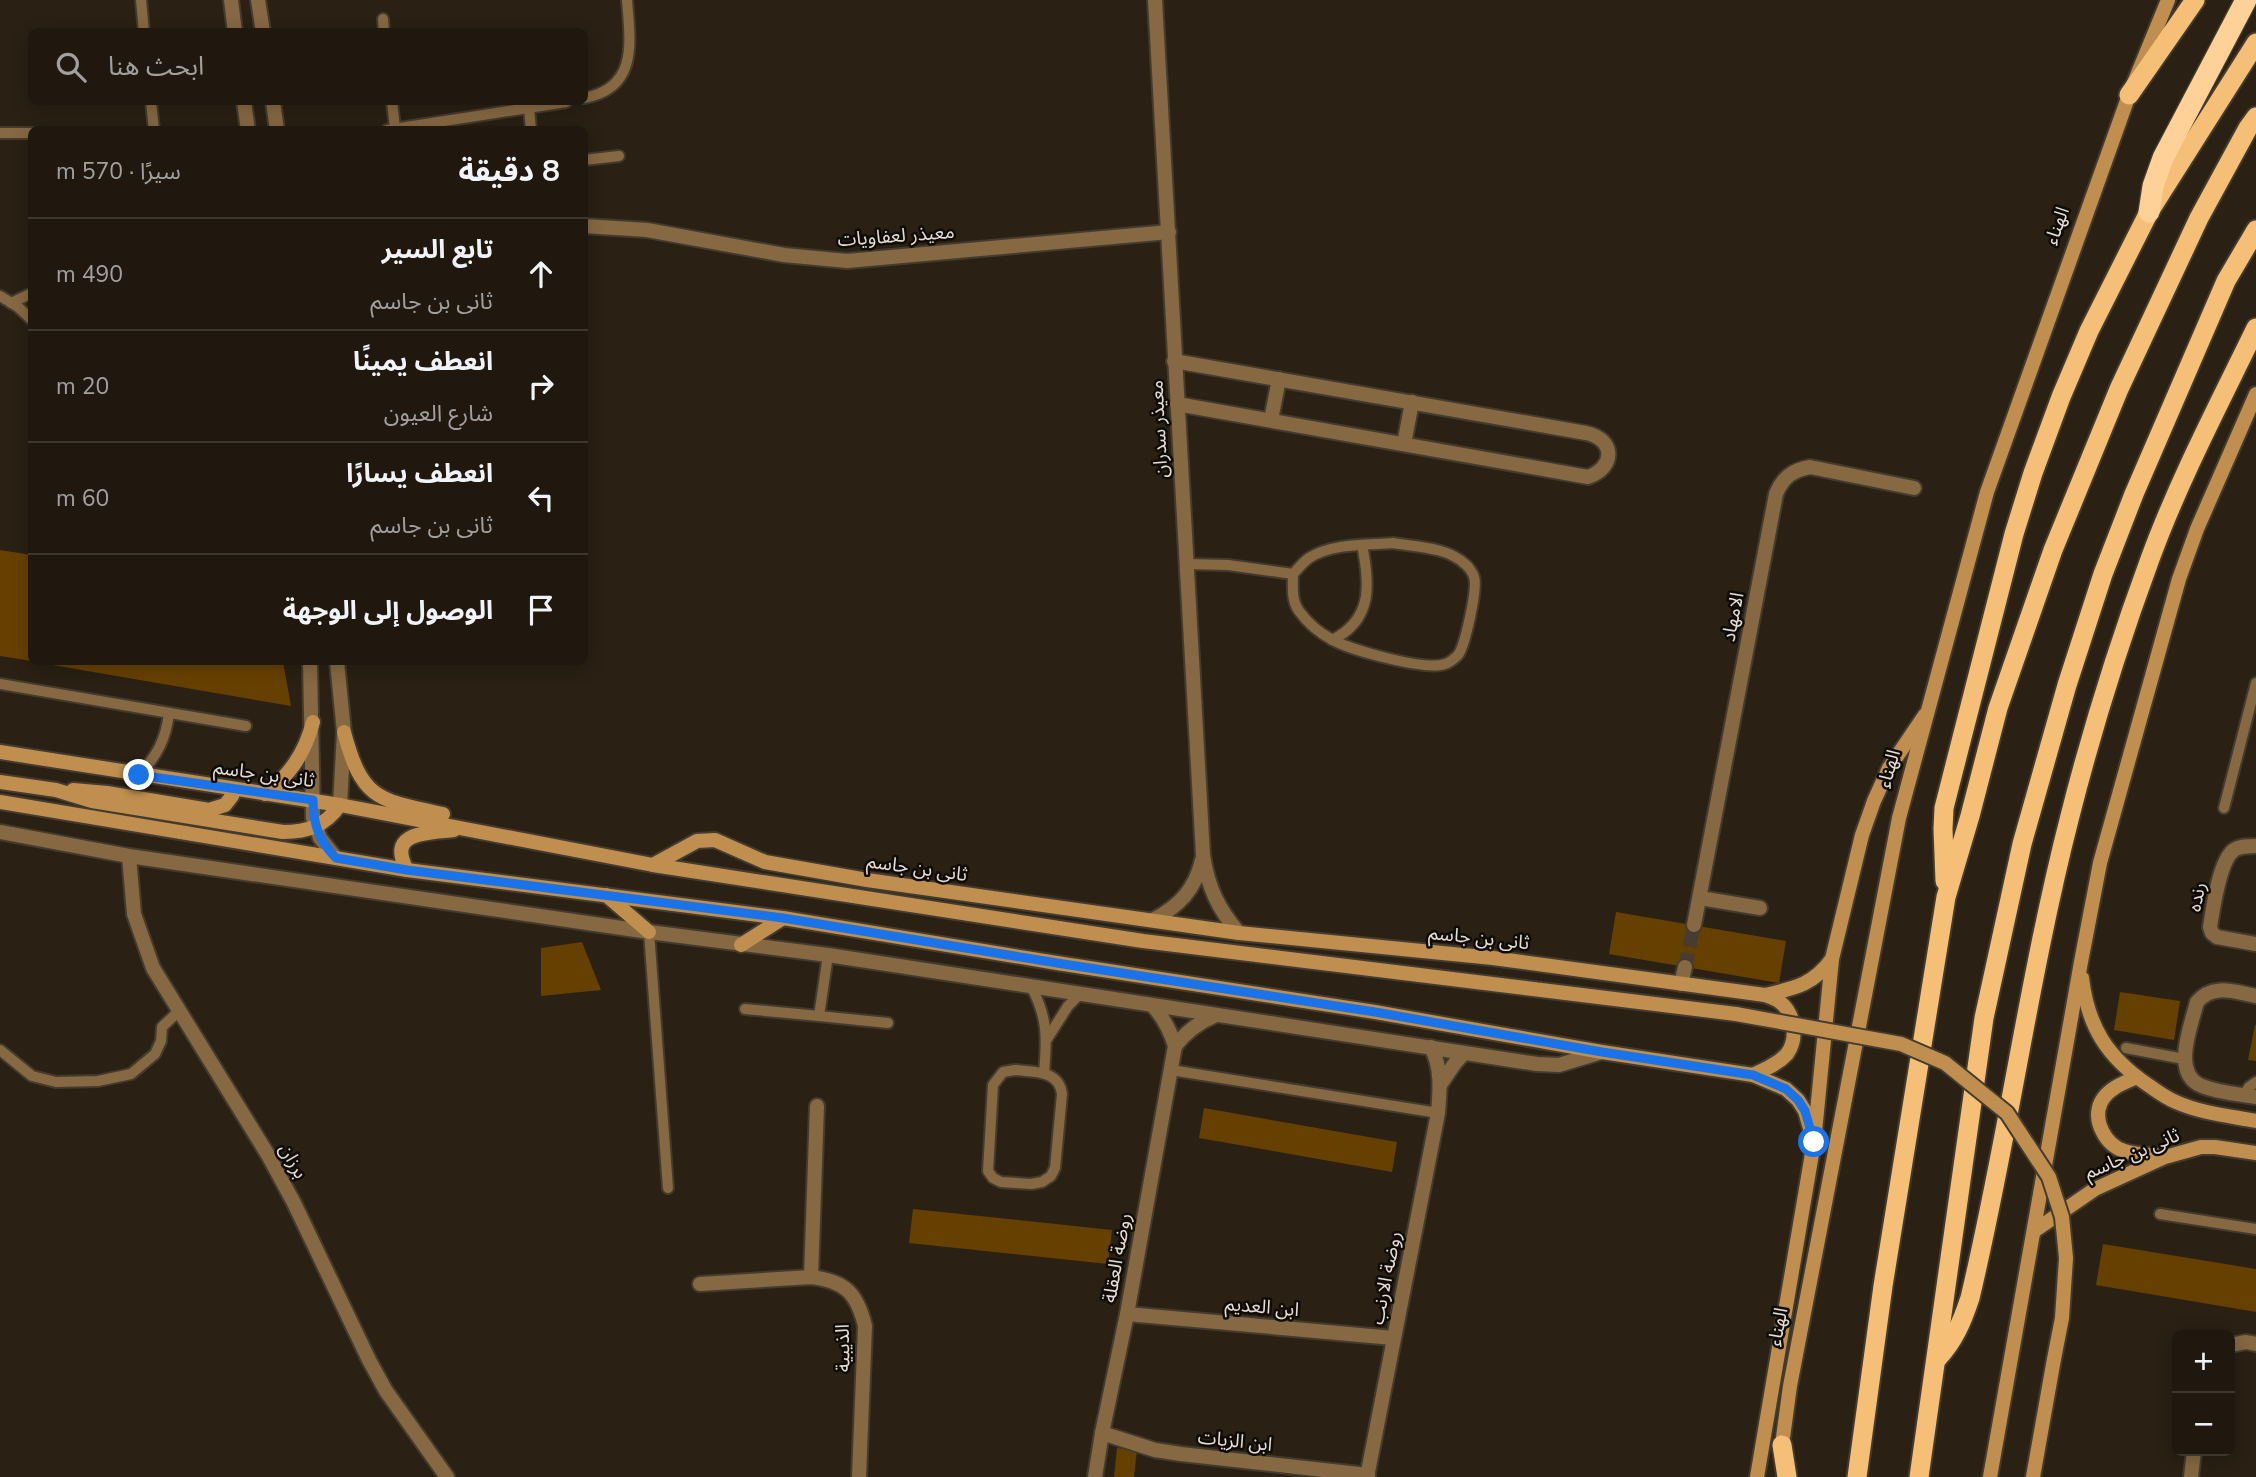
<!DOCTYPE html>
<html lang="ar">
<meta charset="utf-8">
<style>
body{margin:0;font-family:"Nunito Sans","Noto Sans Arabic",sans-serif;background:#282118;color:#f1f3f6;direction:rtl}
.controls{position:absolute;right:21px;bottom:21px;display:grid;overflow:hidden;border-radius:10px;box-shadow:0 4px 18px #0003}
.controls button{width:63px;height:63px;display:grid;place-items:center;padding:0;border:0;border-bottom:2px solid #3d372f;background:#20180f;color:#f1f3f6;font:35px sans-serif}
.stop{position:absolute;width:21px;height:21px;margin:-16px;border:5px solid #1a73e8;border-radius:50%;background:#fff}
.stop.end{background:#1a73e8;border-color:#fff;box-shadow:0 2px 7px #0008}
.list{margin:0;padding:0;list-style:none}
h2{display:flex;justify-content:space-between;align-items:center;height:91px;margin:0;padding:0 28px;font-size:30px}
h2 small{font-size:23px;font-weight:400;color:#a2a09e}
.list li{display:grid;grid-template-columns:46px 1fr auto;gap:21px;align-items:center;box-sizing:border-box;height:112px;padding:0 28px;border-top:2px solid #3d372f}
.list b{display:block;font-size:26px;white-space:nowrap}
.list p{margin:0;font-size:23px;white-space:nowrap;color:#a2a09e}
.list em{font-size:23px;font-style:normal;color:#a2a09e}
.icon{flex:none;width:38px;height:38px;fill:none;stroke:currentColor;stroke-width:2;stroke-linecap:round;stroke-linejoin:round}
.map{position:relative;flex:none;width:2256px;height:1477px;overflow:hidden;direction:ltr}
.search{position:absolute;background:#20180f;box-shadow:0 4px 18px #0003;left:28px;top:28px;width:560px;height:77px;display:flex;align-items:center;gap:18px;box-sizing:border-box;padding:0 24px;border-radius:10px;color:#a2a09e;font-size:26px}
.panel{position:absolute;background:#20180f;box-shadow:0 4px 18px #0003;left:28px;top:126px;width:560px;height:539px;border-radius:10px;direction:rtl}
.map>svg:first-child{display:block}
.building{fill:#664000}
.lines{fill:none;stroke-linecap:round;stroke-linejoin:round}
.minor-tunnel{stroke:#463c31;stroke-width:14;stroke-dasharray:14 7;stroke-linecap:butt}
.service-casing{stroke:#443b2f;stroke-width:14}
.minor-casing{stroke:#443b2f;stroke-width:18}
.tertiary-casing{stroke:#443b2f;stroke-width:18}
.secondary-casing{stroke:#443b2f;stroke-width:18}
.trunk-casing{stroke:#443b2f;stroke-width:23}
.motorway-casing{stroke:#443b2f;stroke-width:24}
.service{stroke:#866842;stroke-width:10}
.minor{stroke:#866842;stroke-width:14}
.tertiary{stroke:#866842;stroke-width:14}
.secondary{stroke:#c08f4f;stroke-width:14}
.trunk{stroke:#f5bf78;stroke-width:19}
.motorway{stroke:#fed198;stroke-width:21}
.secondary-bridge-casing{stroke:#443b2f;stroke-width:18;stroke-linecap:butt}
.secondary-bridge{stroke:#c08f4f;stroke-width:14}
.route{stroke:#1a73e8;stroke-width:9}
.labels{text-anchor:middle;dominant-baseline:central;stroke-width:5;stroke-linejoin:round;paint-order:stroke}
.street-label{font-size:19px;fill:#e5ded6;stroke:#0f0b06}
</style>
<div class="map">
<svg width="2256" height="1477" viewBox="0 0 2256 1477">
<rect width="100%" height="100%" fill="#2a2014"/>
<!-- building -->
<g class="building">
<polygon points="0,550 32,555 32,661 0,656"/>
<polygon points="41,662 283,662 291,706 41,663"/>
<polygon points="1616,912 1786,941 1779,983 1609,954"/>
<polygon points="582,942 601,990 541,996 541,948"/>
<polygon points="2120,992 2180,1001 2174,1040 2114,1030"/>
<polygon points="2255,1025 2256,1025 2256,1061 2248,1060"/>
<polygon points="1204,1108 1397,1142 1392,1172 1199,1138"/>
<polygon points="913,1209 1112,1230 1108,1264 909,1243"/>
<polygon points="2103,1244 2256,1269 2256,1312 2096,1285"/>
<polygon points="1117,1448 1137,1450 1134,1477 1114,1477"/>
</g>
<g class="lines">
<!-- minor-tunnel -->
<polyline class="minor-tunnel" points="1685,967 1694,925"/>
<defs>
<g id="service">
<polyline points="141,0 144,32"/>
<polyline points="383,19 384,32"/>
<path d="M584,98C639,88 630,41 627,0"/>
<polyline points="151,102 154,130"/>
<polyline points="392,102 395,128"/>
<polyline points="529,108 531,130"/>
<polyline points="387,130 566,102"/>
<polyline points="0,133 32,133"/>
<polyline points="584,160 619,156"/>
<polyline points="0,296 18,307 32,320"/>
<polyline points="11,303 32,293"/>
<path d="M1393,543C1416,547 1447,547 1465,564C1468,566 1473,573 1474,577C1478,588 1465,646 1458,655C1455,658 1449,663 1445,664C1426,671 1349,650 1331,639C1318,632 1307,622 1299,611C1291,600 1293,586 1293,574C1298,569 1303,562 1309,558C1332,543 1367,545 1393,543Z"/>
<polyline points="1186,564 1228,565 1293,574"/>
<path d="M1332,640C1373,620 1370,584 1362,545"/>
<polyline points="0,684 246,726"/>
<path d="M139,775C157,756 166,739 169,713"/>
<polyline points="2224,808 2256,683"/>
<polyline points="649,932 668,1188"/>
<polyline points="828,955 819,1016 888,1023"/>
<path d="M1032,988C1048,1019 1047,1039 1044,1073"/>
<polyline points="745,1009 819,1016"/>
<polyline points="1047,1039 1068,1006 1079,995"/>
<polyline points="2126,1048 2184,1059"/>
<polyline points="0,1050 32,1076 56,1082 98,1081 131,1074 155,1054 161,1041 162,1027 180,1010"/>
<path d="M1015,1070C1034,1072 1059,1070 1062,1094L1055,1168L1051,1176L1042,1182L1031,1184L1001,1182L993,1178L988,1171L993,1085L1003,1072Z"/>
<polyline points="1171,1070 1438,1113"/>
<polyline points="2244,1095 2249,1087 2256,1082"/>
<polyline points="2160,1214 2256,1229"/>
</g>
<g id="minor">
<path d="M1155,0L1203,855C1208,887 1218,909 1239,933"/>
<polyline points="584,226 647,230 784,255 847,261 1169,232"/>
<path d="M1174,361L1586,433C1615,439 1616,467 1588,477L1177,404"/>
<polyline points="1271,420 1279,379"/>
<polyline points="1404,444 1412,402"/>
<polyline points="0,832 129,856 649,932 828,955 1537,1064 1559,1065 1602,1052"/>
<path d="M2256,846C2248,846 2240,846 2234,850C2219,861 2213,909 2210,927L2212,933L2217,937L2256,944"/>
<polyline points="129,856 134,914 153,968 268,1155 294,1203 369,1360 386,1391 447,1477"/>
<polyline points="1700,898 1760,908"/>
<path d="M1153,920C1179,906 1195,890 1202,860"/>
<path d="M1694,925L1776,494C1783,477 1793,470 1810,467L1914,488"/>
<polyline points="1681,984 1685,967"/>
<path d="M2256,996C2235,992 2213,983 2197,1002C2191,1026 2171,1074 2202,1086C2219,1093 2239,1094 2256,1097"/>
<path d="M1175,1046C1186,1032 1197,1023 1214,1016"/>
<polyline points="1440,1085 1455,1063 1464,1053"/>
<polyline points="811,1277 817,1106"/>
<path d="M700,1284L811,1277C845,1281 857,1293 865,1326L859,1477"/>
<polyline points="1127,1314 1393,1338"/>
<polyline points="2230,1345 2246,1342 2256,1344"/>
<polyline points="1102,1433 1155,1450 1181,1454 1368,1475"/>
<path d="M1095,1477L1102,1433L1127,1314L1175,1046C1170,1030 1164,1018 1153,1006"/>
<path d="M1367,1477L1438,1113C1440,1090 1442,1068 1431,1047"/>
<polyline points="2191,1477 2194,1451"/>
</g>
<g id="tertiary">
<polyline points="231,0 235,32"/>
<polyline points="258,0 263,32"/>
<polyline points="244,102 248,130"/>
<polyline points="273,102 277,130"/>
<polyline points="310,662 313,818 320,838 336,858"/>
<polyline points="337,662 344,732 340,805"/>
</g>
<g id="secondary">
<path d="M344,732C362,800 378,800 443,814"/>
<polyline points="0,752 340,805 653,865 1143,941 1736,1014"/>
<path d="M0,782L56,790L92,801L283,832C308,832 325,826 340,805"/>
<polyline points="73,790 107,793 209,810 225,805 232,796 234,790"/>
<path d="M265,794C290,775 305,753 313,722"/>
<polyline points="0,802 407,870 783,918 1057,963 1375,1012 1602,1052 1753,1075 1786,1089 1798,1100 1805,1111 1814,1142"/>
<path d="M653,865L697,841L715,840L765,862L867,880L1239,933L1493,958L1765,995C1795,988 1813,985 1832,959"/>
<path d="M407,870C386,831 428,833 454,830"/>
<polyline points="606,895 649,932"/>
<polyline points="741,945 783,918"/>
<path d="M2082,978C2088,1027 2107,1057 2148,1085C2157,1091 2166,1098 2176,1102C2200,1113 2230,1116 2256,1121"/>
<path d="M1753,1075C1765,1069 1778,1064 1787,1054C1798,1039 1795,1014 1780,1002C1776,999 1770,997 1765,995"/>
<path d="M2137,1077C2124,1083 2108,1088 2101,1102C2092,1121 2106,1145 2124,1151C2136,1155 2151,1155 2163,1156"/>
<polyline points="2034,1231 2095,1189 2165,1157 2201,1147 2215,1147 2256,1153"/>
<polyline points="1781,1452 1790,1386 1899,818 1987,492 2129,95 2168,0"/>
<polyline points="1757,1477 1814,1142 1832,959 1862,835 1874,801 1889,768 1925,715"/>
<polyline points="1990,1477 2081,962 2100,863 2179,579 2197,529 2256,394"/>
<polyline points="2033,1477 2054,1359"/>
</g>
<g id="trunk">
<polyline points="2129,95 2195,0"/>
<polyline points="1945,881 1943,829 1944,808 2014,534 2033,473 2061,397 2089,331 2149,212 2256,43"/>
<path d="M1937,1359C1954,1341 1962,1322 1970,1298C2008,1139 2029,975 2070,816C2092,729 2119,643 2150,559C2179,480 2219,404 2256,328"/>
<polyline points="1782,1445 1787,1477"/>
<polyline points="1857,1477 1883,1286 1946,897 1970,816 1998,708 2053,550 2119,389 2199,218 2248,128 2256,117"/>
<polyline points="1919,1477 1984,1018 2022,844 2067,685 2103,574 2134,494 2226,281 2256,230"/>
</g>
<polyline id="motorway" points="2149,212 2153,186 2163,158 2246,0"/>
</defs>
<!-- service casing -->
<use href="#service" class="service-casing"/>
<!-- minor casing -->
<use href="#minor" class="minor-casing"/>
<!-- tertiary casing -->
<use href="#tertiary" class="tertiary-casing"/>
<!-- secondary casing -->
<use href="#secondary" class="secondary-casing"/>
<!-- trunk casing -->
<use href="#trunk" class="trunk-casing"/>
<!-- motorway casing -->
<use href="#motorway" class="motorway-casing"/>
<!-- service -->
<use href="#service" class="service"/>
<!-- minor -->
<use href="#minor" class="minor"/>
<!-- tertiary -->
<use href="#tertiary" class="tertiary"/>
<!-- secondary -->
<use href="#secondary" class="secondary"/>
<!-- trunk -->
<use href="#trunk" class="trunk"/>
<!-- motorway -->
<use href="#motorway" class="motorway"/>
<defs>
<polyline id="secondary-bridge" points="1736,1014 1901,1044 1945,1063 2007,1113 2049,1177 2062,1217 2066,1258 2062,1318 2054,1359"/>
</defs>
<!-- secondary-bridge casing -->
<use href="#secondary-bridge" class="secondary-bridge-casing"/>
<!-- secondary-bridge -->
<use href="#secondary-bridge" class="secondary-bridge"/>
</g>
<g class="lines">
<!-- route -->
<path class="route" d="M139,775L313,800C313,824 319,841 336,858L407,870L783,918L1057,963L1375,1012L1602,1052L1753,1075L1786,1089L1798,1100L1805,1111L1814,1142"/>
</g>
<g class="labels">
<!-- street labels -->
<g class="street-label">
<text transform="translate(2057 226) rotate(-70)">الهناء</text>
<text transform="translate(896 236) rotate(-4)">معيذر لعفاويات</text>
<text transform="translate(1159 429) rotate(-93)">معيذر سدران</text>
<text transform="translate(1733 617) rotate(-79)">الامهاد</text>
<text transform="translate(1889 769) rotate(-74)">الهناء</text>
<text transform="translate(264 774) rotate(8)">ثانى بن جاسم</text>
<text transform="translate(917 868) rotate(8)">ثانى بن جاسم</text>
<text transform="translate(2197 897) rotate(-79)">رنده</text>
<text transform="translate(1479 938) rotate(6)">ثانى بن جاسم</text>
<text transform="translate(2132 1154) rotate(-23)">ثانى بن جاسم</text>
<text transform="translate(293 1161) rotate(61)">برزان</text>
<text transform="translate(1117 1258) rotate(-80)">روضة العقلة</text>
<text transform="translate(1386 1278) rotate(-79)">روضة الارنب</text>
<text transform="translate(1262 1307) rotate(5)">ابن العديم</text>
<text transform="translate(1778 1327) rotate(-79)">الهناء</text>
<text transform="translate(843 1348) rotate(-91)">الذيبية</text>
<text transform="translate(1235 1441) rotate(6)">ابن الزيات</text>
</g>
</g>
</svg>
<div class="controls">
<button>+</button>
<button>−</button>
</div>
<div class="stop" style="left:1814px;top:1142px"></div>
<div class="stop end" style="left:139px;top:775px"></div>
<div class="search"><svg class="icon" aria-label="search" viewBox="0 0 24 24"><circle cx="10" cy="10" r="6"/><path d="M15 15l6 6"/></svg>ابحث هنا</div>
<section class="panel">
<h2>8 دقيقة<small>سيرًا · 570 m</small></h2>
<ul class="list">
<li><svg class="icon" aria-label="ahead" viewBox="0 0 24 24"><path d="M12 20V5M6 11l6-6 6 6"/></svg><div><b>تابع السير</b><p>ثانى بن جاسم</p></div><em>490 m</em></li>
<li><svg class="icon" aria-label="right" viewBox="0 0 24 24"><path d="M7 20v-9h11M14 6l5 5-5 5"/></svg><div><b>انعطف يمينًا</b><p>شارع العيون</p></div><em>20 m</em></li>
<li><svg class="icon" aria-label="left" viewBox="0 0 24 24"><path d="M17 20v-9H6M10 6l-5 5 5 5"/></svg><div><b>انعطف يسارًا</b><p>ثانى بن جاسم</p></div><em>60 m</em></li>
<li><svg class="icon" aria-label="arrive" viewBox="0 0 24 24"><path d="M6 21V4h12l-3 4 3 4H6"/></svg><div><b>الوصول إلى الوجهة</b></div></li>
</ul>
</section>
</div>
